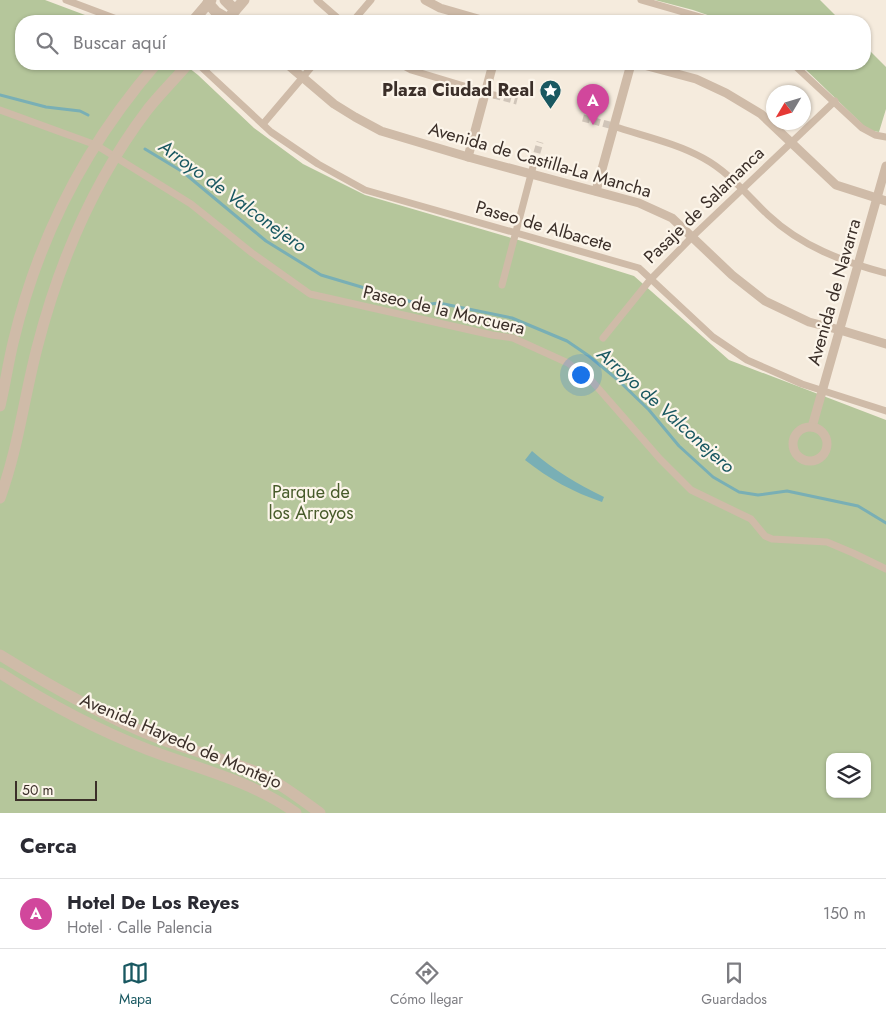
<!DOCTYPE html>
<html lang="es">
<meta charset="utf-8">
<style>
body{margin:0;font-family:Jost,sans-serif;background:#f2f2f3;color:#2b2b33}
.controls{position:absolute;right:15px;bottom:15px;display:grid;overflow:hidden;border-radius:10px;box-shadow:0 1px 4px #0004}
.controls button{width:45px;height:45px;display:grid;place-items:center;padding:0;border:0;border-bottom:1px solid #e1e1e2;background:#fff;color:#2b2b33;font:25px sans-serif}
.compass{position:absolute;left:766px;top:85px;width:45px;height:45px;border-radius:50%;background:#fff;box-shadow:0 1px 4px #0004;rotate:232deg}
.scale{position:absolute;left:15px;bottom:12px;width:82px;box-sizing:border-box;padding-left:5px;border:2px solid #3b2f29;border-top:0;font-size:14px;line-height:18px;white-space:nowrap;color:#3b2f29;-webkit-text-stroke:4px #fcf5ea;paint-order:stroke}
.you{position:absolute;left:580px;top:374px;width:18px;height:18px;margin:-12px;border:4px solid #fff;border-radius:50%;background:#1a73e8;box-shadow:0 0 0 8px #1a73e833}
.badge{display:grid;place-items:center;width:32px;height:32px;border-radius:50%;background:#195861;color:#fff;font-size:16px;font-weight:700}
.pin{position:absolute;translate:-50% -41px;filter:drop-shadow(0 1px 2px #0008)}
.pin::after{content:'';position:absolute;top:26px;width:18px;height:15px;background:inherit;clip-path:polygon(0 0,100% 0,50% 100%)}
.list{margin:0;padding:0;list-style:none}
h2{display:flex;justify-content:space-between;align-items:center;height:65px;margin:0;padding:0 20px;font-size:21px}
h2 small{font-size:16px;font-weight:400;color:#7c7c81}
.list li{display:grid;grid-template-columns:32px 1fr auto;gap:15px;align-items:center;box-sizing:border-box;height:70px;padding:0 20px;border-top:1px solid #e1e1e2}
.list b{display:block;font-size:19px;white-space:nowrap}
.list p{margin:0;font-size:16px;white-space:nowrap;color:#7c7c81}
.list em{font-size:16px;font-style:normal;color:#7c7c81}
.icon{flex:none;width:28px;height:28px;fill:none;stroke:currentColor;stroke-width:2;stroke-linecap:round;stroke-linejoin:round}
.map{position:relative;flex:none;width:886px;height:813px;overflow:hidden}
.search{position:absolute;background:#fff;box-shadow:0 1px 4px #0004;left:15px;right:15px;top:15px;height:55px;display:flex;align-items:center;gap:12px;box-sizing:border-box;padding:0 18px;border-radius:20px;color:#7c7c81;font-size:19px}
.sheet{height:135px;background:#fff}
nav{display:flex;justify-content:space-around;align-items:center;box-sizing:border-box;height:70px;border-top:1px solid #e1e1e2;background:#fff;font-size:14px;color:#7c7c81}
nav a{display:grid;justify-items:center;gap:2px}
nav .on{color:#195861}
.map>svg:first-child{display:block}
.green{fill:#b5c69b;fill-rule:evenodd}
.water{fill:#79afb5}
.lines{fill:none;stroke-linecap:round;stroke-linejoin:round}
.stream{stroke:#79afb5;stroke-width:3}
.pedestrian-tunnel{stroke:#d0c5b9;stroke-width:7;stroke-dasharray:7 3.5;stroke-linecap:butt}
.pedestrian{stroke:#cfbba8;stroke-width:7}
.minor{stroke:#cfbba8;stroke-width:9}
.tertiary{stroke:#cfbba8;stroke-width:11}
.labels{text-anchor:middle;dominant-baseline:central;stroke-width:4.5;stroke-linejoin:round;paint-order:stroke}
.poi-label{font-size:18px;font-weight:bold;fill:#3b2f29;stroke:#fcf5ea;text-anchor:end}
.street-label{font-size:18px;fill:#3b2f29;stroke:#fcf5ea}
.park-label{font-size:18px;fill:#475b2a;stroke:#fcf5ea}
.water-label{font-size:19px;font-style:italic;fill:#195861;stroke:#fcf5ea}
</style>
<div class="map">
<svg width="886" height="813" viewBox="0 0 886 813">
<rect width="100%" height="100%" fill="#f5ebdd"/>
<!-- green -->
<g class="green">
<path d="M0,0H45L101,21H21V64H184L198,75L254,128L303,164L365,195L522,241L634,276L729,360L886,420V813H0ZM830,757H867V794H830Z"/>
<polygon points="655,0 820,0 841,21 725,21 693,10"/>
<polygon points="865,46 886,67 886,109 879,132 872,131 863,125 800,64 865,64"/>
</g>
<!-- water -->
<path class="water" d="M532,451C554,470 577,484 604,497L602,502C573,492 549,479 525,460Z"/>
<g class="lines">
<!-- stream -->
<g class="stream">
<polyline points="0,95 46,107 80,111 88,115"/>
<polyline points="145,149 183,172 266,241 321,275 422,305 439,303 512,318 567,341 589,356 618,380 649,410 679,446 713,477 739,492 758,495 787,491 858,506 886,523"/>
</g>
<!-- pedestrian-tunnel -->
<g class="pedestrian-tunnel">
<polyline points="494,95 517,101"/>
<polyline points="583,118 613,126"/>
<polyline points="534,163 540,142"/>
</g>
<!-- pedestrian -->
<g class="pedestrian">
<polyline points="66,0 122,21"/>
<polyline points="317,0 341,21"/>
<polyline points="641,0 714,21"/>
<polyline points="353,21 371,0"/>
<polyline points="198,64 271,132 318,164 365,190 639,268 713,337 747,360 802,384 886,411"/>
<polyline points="400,64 411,70 494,95"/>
<polyline points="793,64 862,128 875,135 886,137"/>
<polyline points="0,110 96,145 191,204 252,253 310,294 492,335 513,338 568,363 591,380 660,459 691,490 751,519 765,536 772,539 827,542 853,553 886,569"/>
<polyline points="263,124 314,64"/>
<path d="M613,126C643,136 676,143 703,158C729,172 747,195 768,215C801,246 843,262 886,273"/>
<polyline points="502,285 534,163"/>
<polyline points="603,338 650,280 692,237 835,101"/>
</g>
<!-- minor -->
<g class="minor">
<polyline points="425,0 440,8 485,21"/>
<polyline points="287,64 334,104 355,117 381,131 468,157 639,203 672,218 732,275 765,301 809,322 840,330 886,344"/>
<polyline points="640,64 696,79 726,93 761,114 836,185 886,201"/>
<polyline points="468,157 493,64"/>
<polyline points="596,191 631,64"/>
<polyline points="812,427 886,166"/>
<circle cx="810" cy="444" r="17"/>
</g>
<!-- tertiary -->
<g class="tertiary">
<polyline points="225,0 235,10"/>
<polyline points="208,3 216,12 228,19"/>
<polyline points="193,21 211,0"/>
<polyline points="226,21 244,0"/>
<path d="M0,406C5,385 8,364 13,343C38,237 85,146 156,64"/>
<path d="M0,498C18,449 24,398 37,348C59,262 94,180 148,109C160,94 175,79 188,64"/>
<path d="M0,655C50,686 101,715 155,737C190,751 229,759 263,775C283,785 302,800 320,813"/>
<path d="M0,673C47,703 97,730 149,750C199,769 252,781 296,813"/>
</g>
</g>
<!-- icons -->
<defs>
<symbol id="sight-pin" viewBox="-11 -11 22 30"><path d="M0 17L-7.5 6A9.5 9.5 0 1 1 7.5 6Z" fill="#195861" stroke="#fcf5ea"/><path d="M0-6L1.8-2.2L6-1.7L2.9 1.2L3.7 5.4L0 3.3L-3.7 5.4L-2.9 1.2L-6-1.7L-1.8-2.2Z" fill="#fff"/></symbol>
</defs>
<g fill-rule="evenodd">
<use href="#sight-pin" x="538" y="78" width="25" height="34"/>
</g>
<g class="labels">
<!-- poi labels -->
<g class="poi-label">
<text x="534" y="90">Plaza Ciudad Real</text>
</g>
<!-- street labels -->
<g class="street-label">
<text transform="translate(540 160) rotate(16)">Avenida de Castilla-La Mancha</text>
<text transform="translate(704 205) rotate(-44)">Pasaje de Salamanca</text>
<text transform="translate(544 226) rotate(16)">Paseo de Albacete</text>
<text transform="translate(834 292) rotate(-74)">Avenida de Navarra</text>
<text transform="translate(444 310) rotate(13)">Paseo de la Morcuera</text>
<text transform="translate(181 741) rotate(23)">Avenida Hayedo de Montejo</text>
</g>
<!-- park labels -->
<g class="park-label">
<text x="311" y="492">Parque de<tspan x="311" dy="21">los Arroyos</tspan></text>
</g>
<!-- water labels -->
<g class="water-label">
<text transform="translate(233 196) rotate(36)">Arroyo de Valconejero</text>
<text transform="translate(666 410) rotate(42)">Arroyo de Valconejero</text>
</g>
</g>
</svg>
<div class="controls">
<button><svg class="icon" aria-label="layers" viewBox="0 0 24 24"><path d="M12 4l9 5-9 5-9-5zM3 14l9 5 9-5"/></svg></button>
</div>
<svg class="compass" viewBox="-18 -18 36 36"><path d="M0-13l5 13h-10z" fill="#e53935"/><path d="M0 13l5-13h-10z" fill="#7c7c81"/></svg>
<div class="scale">50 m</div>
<div class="you"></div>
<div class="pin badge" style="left:593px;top:125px;background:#d1479c">A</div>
<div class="search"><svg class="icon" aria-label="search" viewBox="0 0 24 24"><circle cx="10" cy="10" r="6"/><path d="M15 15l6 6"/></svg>Buscar aquí</div>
</div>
<section class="sheet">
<h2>Cerca<small></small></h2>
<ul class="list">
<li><span class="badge" style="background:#d1479c">A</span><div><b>Hotel De Los Reyes</b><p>Hotel · Calle Palencia</p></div><em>150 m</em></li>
</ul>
</section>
<nav>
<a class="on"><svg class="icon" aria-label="map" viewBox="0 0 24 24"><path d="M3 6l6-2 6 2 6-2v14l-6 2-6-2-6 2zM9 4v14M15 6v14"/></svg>Mapa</a>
<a><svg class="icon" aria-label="directions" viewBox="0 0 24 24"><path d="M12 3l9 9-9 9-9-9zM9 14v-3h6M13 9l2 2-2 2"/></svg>Cómo llegar</a>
<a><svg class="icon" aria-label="saved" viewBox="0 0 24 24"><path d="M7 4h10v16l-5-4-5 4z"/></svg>Guardados</a>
</nav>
